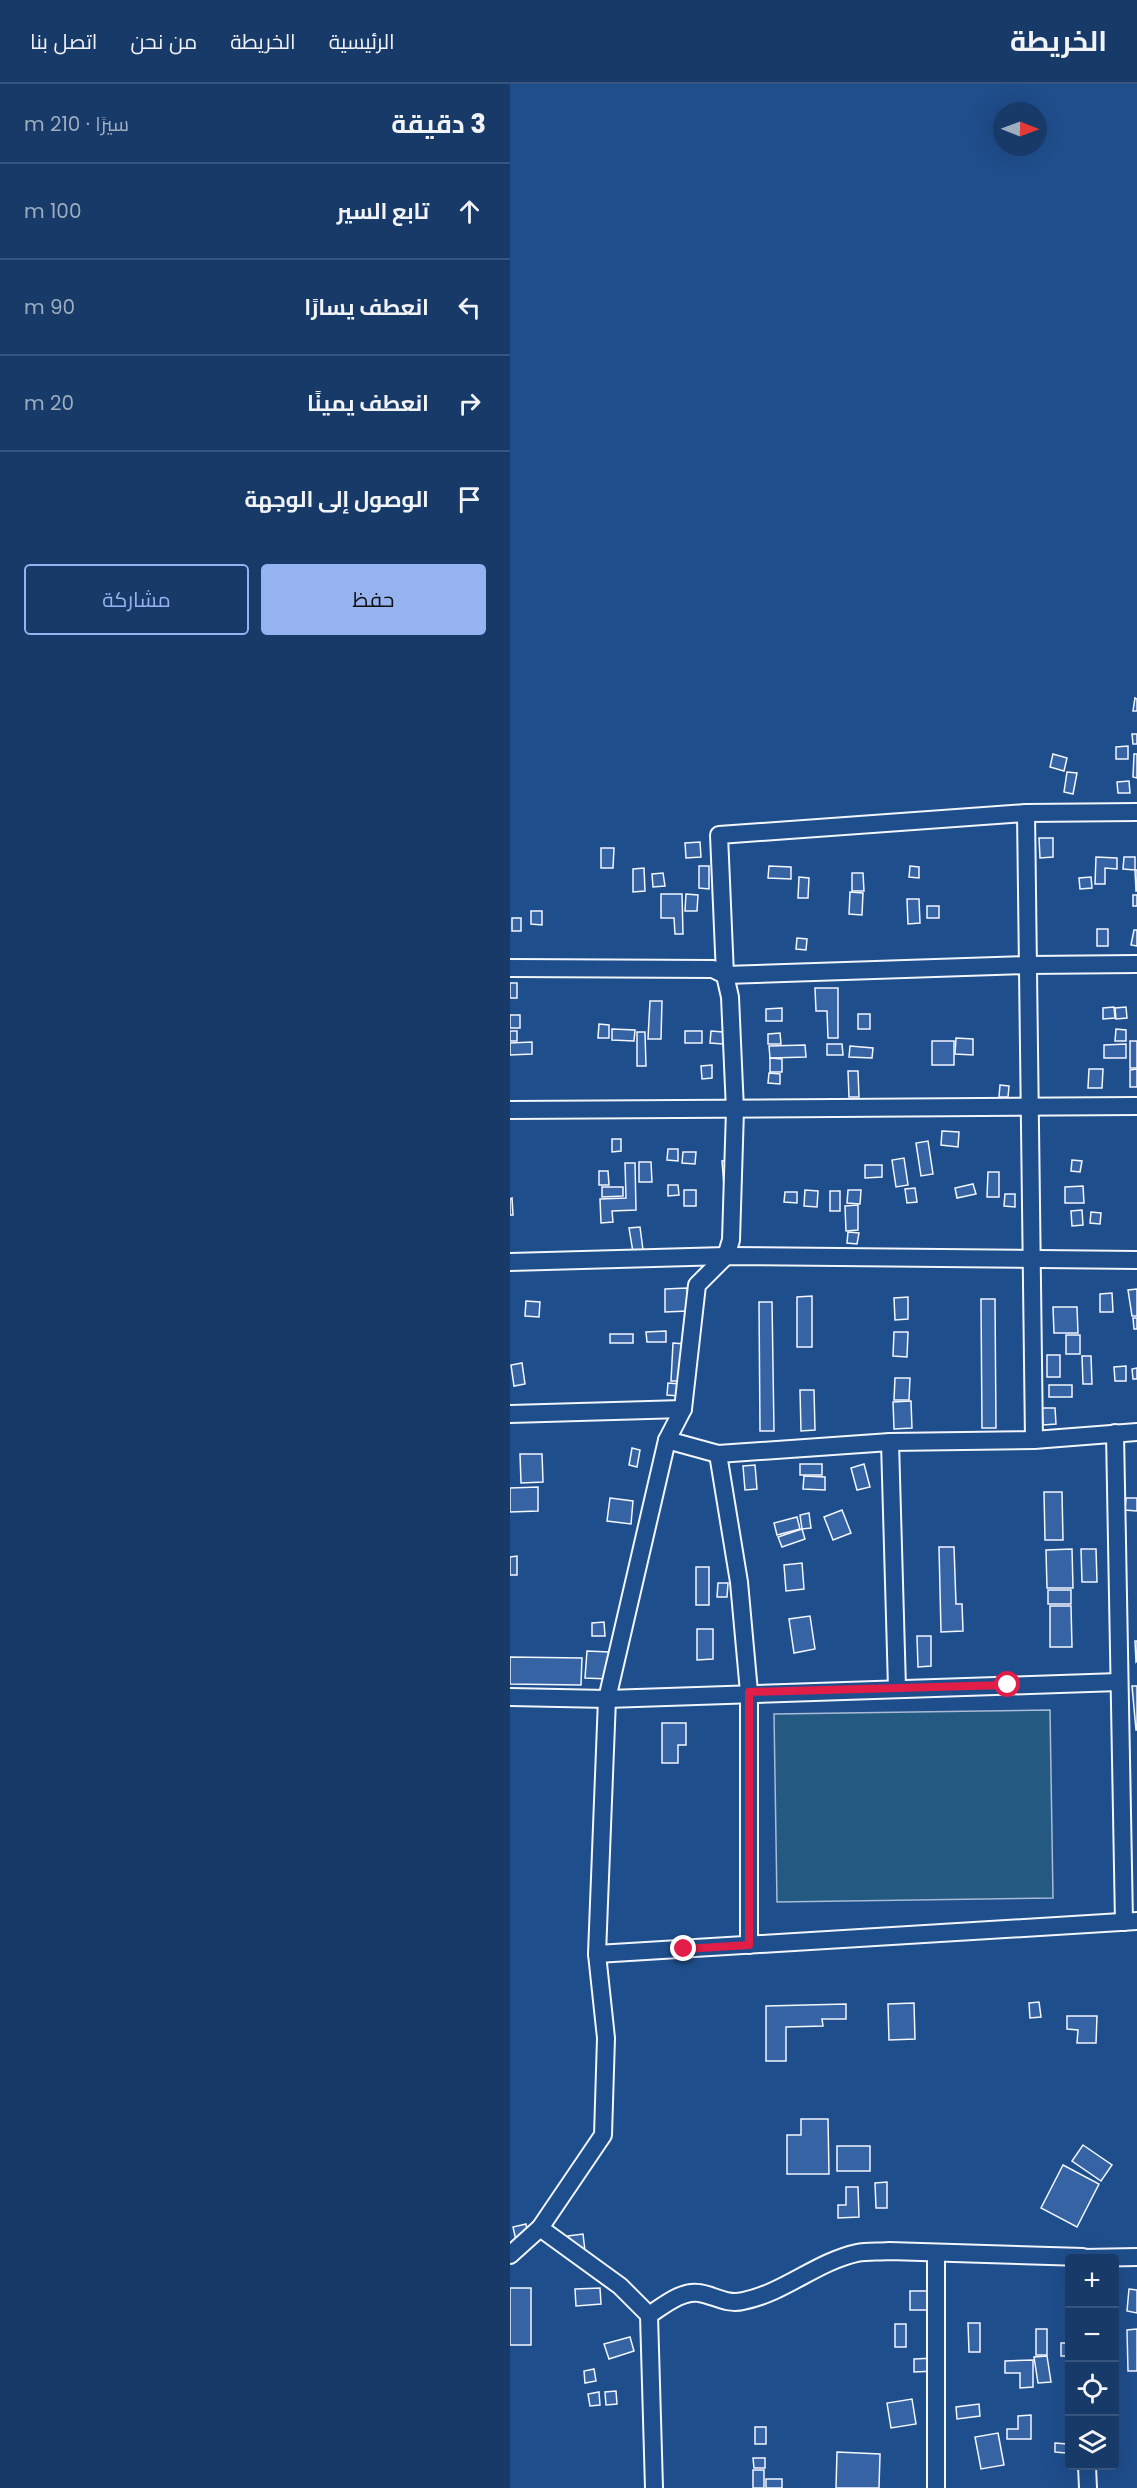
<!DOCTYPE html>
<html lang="ar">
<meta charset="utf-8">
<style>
body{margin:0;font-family:Poppins,Cairo,sans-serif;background:#20416f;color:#f1f3f6;direction:rtl}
.controls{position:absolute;right:18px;bottom:18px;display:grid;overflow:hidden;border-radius:6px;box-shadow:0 6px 24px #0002}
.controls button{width:54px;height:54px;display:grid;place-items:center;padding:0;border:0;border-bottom:2px solid #36547d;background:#173a69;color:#f1f3f6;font:30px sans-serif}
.compass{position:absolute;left:483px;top:18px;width:54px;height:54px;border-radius:50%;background:#173a69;box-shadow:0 6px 24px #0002;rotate:91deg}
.stop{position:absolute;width:18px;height:18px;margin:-14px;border:4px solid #e11d48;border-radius:50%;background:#fff}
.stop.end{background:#e11d48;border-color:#fff;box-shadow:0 2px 6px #0008}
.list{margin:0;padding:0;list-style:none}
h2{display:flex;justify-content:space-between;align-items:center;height:78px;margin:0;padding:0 24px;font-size:26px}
h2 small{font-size:20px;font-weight:400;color:#9eadc0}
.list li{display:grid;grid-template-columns:39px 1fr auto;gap:18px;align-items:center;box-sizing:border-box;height:96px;padding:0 24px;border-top:2px solid #36547d}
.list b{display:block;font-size:22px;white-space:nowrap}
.list em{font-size:20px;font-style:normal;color:#9eadc0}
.actions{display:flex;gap:12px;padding:18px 24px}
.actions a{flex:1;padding:14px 0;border:2px solid #95b2f1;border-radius:6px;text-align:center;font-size:21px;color:#95b2f1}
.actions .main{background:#95b2f1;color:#111}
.icon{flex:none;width:33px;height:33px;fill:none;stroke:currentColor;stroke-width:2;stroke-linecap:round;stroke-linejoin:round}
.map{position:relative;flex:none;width:627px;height:2404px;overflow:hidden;direction:ltr}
header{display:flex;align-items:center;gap:36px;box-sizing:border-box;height:84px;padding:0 30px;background:#173a69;border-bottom:2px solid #36547d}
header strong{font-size:28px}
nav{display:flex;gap:33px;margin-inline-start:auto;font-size:21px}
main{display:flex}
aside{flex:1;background:#173a69}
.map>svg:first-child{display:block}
.green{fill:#245a82;stroke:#a8bbd7;stroke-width:1.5}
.building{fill:#3563a3;stroke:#f2f6ff;stroke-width:1.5}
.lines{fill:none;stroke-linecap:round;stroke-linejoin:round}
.minor-casing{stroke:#f2f6ff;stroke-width:20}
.minor{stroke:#1f4e8c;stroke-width:16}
.route{stroke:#e11d48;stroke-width:8}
</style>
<header>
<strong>الخريطة</strong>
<nav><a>الرئيسية</a><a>الخريطة</a><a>من نحن</a><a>اتصل بنا</a></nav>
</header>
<main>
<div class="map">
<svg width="627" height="2404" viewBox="0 0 627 2404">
<rect width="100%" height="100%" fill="#1f4e8c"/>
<!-- green -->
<polygon class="green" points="540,1626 543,1814 267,1818 264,1630"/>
<!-- building -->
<g class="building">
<polygon points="625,614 627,615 627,627 623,627"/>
<polygon points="622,650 627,650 627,660 623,660"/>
<polygon points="618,662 618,675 606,675 606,663"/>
<polygon points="543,670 557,674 554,687 540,683"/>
<polygon points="624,670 627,670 627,694 623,693"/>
<polygon points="557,688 567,689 563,710 554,708"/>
<polygon points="619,697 620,709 608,709 607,698"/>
<polygon points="529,754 543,754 543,773 530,774"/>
<polygon points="190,758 191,773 176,774 175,759"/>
<polygon points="91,764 104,764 103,784 91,784"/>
<polygon points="586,773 607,774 607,785 595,784 595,800 585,800"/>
<polygon points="614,773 625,773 625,786 613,785"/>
<polygon points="189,782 199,782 199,805 189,804"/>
<polygon points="259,782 281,783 281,795 258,794"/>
<polygon points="400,782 409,783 409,794 399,793"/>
<polygon points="134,784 135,807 123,808 123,785"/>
<polygon points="625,786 627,786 627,807 626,807"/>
<polygon points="153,789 155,802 143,803 142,790"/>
<polygon points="342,789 353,789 354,807 342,807"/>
<polygon points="289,793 299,794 298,814 288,814"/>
<polygon points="581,793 582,804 570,805 569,794"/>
<polygon points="340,808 353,809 352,831 339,830"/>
<polygon points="151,810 172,810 173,850 165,850 164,834 151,834"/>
<polygon points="176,810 188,811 187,827 175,827"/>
<rect x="623" y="811" width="4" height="11"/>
<polygon points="397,815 409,815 410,839 398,840"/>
<rect x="417" y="822" width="12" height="12"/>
<polygon points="21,827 32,827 32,841 21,840"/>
<rect x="2" y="834" width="9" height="13"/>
<rect x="587" y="845" width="11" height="17"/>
<polygon points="624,846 627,846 627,862 621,861"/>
<polygon points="287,854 297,855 296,866 286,865"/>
<rect x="0" y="899" width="7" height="15"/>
<polygon points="305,904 328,904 328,954 318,954 317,927 306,927"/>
<polygon points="140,917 152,917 151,955 138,955"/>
<polygon points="604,923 605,934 593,935 593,924"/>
<polygon points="616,923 617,934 606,935 605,924"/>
<polygon points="272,924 272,937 256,937 256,925"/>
<rect x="348" y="930" width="12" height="15"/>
<rect x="0" y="931" width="10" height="13"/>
<polygon points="89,940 99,941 99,954 88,954"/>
<polygon points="102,945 125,946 124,957 102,956"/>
<polygon points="606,945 616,946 616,957 605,957"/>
<rect x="0" y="947" width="7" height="10"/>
<rect x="175" y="947" width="17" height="12"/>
<polygon points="201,947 213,948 213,960 200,959"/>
<polygon points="127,948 135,948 136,982 127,982"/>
<polygon points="270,949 271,960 258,960 258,950"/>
<polygon points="446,954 463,955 463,971 445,970"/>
<rect x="422" y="957" width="22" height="24"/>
<rect x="620" y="957" width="7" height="27"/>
<polygon points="22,958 22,970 0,971 0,959"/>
<polygon points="317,960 332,960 333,971 317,971"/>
<polygon points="616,960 616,974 594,974 594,961"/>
<polygon points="295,961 296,973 260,974 259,962"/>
<polygon points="340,962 363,964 362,974 339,973"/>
<polygon points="260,974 272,975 272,988 260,988"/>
<polygon points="202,981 202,994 192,995 191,982"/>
<polygon points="579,985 593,985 592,1004 578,1004"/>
<polygon points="627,985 627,1003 620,1003 620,986"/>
<polygon points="338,987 348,987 349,1013 339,1013"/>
<polygon points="259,989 270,990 270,1000 258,999"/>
<polygon points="490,1001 499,1002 498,1013 489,1013"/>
<polygon points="432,1047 449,1048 448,1063 431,1061"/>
<polygon points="102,1055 111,1055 111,1067 102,1068"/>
<polygon points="418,1057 423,1090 411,1092 406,1059"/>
<polygon points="158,1065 168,1065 168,1077 157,1076"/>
<polygon points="173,1068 186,1068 185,1080 172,1079"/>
<polygon points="394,1074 398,1101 386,1103 382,1076"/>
<polygon points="221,1076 223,1103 214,1103 212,1077"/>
<polygon points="562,1076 572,1077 570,1088 561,1087"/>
<polygon points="129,1078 141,1078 142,1098 129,1098"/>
<polygon points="115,1079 125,1079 126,1126 102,1127 103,1138 91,1139 90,1115 116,1114"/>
<polygon points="355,1081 372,1081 372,1093 355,1094"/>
<polygon points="89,1087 98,1087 99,1101 89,1101"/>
<polygon points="478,1088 489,1088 489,1113 477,1113"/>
<polygon points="463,1100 466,1110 447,1114 445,1104"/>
<polygon points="158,1101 168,1101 169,1111 158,1112"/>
<polygon points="573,1102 574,1119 555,1119 555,1103"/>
<polygon points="92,1103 113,1103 113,1112 92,1113"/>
<polygon points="405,1104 407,1118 397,1119 395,1105"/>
<rect x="174" y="1106" width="12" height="16"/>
<polygon points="295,1106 308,1107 307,1123 294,1122"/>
<polygon points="338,1106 351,1106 350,1120 337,1119"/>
<rect x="320" y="1107" width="10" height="20"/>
<polygon points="275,1108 287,1108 287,1119 274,1118"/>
<polygon points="495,1110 505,1110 505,1123 494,1122"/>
<polygon points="2,1114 3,1131 0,1131 0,1115"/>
<polygon points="348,1121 348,1146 336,1147 335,1122"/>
<polygon points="572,1126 573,1141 562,1142 561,1127"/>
<polygon points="581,1128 591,1129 590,1140 580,1139"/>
<polygon points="130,1143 133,1166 123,1168 119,1144"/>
<polygon points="338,1148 349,1149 347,1160 337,1159"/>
<polygon points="177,1204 178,1227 155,1228 155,1205"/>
<polygon points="627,1205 627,1232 622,1232 618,1206"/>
<polygon points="602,1209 603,1228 590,1228 590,1210"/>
<polygon points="302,1212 302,1263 287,1263 287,1213"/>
<polygon points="398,1213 398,1235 385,1236 384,1214"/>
<polygon points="471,1215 485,1215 486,1344 472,1344"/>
<polygon points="16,1217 30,1218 29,1233 15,1232"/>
<polygon points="249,1218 262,1218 264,1347 250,1347"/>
<polygon points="543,1223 567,1223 568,1249 544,1249"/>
<polygon points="623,1234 627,1234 627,1245 624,1245"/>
<polygon points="156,1247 156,1258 137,1258 136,1248"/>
<polygon points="384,1248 398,1248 397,1273 383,1272"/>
<rect x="100" y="1250" width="23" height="9"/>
<rect x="556" y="1251" width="14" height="19"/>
<polygon points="163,1259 175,1260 173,1297 161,1297"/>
<rect x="537" y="1271" width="13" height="22"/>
<polygon points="572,1272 581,1272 582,1300 573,1300"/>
<polygon points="12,1279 15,1300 4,1302 1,1281"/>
<polygon points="616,1282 616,1297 605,1297 604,1283"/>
<polygon points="627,1284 627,1295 623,1295 622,1285"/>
<polygon points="385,1294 400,1294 399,1316 384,1316"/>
<polygon points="158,1299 170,1300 169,1312 157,1311"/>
<rect x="539" y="1301" width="23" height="12"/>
<polygon points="290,1306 304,1306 305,1346 291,1347"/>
<polygon points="401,1317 402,1344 384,1345 383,1318"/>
<polygon points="532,1324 545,1324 546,1340 533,1341"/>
<polygon points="122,1364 130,1366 127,1383 119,1381"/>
<polygon points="10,1370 32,1370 33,1398 11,1399"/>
<rect x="290" y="1380" width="22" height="11"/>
<polygon points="354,1380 360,1403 347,1406 341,1384"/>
<polygon points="245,1381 247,1405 235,1406 233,1382"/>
<polygon points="294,1392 315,1393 315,1406 293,1405"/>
<polygon points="28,1403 28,1427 0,1428 0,1404"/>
<polygon points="534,1408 552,1408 553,1456 535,1456"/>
<polygon points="100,1414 123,1417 121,1440 97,1437"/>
<polygon points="616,1414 627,1414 627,1427 615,1426"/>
<polygon points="332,1426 341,1449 323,1456 314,1433"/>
<polygon points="299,1429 301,1444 292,1445 290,1431"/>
<polygon points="287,1433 290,1445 267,1451 264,1439"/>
<polygon points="292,1445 295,1455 272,1463 268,1453"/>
<polygon points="429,1463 444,1463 446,1520 452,1520 453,1547 431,1548"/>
<polygon points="562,1465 563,1504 537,1504 536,1466"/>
<polygon points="571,1465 586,1465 587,1498 572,1498"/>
<polygon points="7,1472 7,1491 0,1491 0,1473"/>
<polygon points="292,1479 294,1505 276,1507 274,1481"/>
<rect x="186" y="1483" width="13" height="38"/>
<polygon points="208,1499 218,1499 217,1513 207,1513"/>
<rect x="538" y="1506" width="23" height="14"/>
<polygon points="540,1522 561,1522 562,1563 540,1563"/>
<polygon points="300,1532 305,1565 284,1569 279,1535"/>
<polygon points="94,1538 95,1552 82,1552 82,1539"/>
<polygon points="187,1545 203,1545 203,1575 187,1576"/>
<polygon points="407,1552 421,1552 421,1582 408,1583"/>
<polygon points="625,1557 627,1557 627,1577 626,1578"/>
<polygon points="77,1567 99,1568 98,1595 75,1594"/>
<polygon points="0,1573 72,1574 71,1601 0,1600"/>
<polygon points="622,1602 627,1602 627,1646 626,1646"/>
<polygon points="152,1639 176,1639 176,1661 168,1661 168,1679 152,1679"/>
<polygon points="529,1918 531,1933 520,1934 519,1919"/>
<polygon points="404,1919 405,1955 379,1956 378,1920"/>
<polygon points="336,1920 336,1935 312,1935 313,1942 276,1943 276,1977 256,1977 256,1922"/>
<polygon points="557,1932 587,1932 586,1959 567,1959 568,1946 557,1945"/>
<polygon points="291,2035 318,2035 319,2090 277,2090 277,2051 291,2051"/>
<polygon points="573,2061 602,2081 591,2097 562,2077"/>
<rect x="327" y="2062" width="33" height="25"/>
<polygon points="553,2081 589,2100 567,2143 531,2124"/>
<polygon points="377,2098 377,2124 366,2124 365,2099"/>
<polygon points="336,2103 348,2103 349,2133 328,2134 328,2121 336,2121"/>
<polygon points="16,2140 19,2159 7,2161 3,2143"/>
<polygon points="73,2150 75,2167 60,2169 58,2152"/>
<rect x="0" y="2204" width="21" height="57"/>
<polygon points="90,2204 91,2220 66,2222 65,2205"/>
<polygon points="619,2205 627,2206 627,2229 617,2227"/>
<rect x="400" y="2207" width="22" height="19"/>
<polygon points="458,2239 470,2239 470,2268 459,2268"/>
<rect x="385" y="2240" width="11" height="23"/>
<rect x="526" y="2245" width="11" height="26"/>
<polygon points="627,2245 627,2287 618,2287 617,2246"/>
<polygon points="120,2253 124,2267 99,2275 94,2260"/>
<rect x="551" y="2259" width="9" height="13"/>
<polygon points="537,2272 541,2298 528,2299 524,2273"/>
<polygon points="426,2274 426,2287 404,2288 404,2275"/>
<polygon points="523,2276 523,2303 510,2304 510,2289 495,2289 495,2277"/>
<polygon points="84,2285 86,2297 75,2299 74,2287"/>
<polygon points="106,2307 107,2320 96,2321 95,2308"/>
<polygon points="89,2308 90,2321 80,2322 78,2310"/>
<polygon points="402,2315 406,2340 381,2344 377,2319"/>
<polygon points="469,2320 470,2332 447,2335 446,2323"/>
<polygon points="521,2331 521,2355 497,2355 497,2345 508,2345 508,2332"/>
<rect x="245" y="2343" width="11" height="17"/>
<polygon points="488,2349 494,2381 471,2385 465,2353"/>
<polygon points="545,2359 557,2360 556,2369 545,2368"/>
<polygon points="327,2368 370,2370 369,2404 326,2404"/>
<polygon points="243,2374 255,2374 255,2384 244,2384"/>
<rect x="243" y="2386" width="11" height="18"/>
<rect x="256" y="2395" width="16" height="9"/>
</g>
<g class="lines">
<defs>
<g id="minor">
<polyline points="516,729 524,1356"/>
<polyline points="0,884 203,885 215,891 518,881 627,880"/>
<polyline points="0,1026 627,1022"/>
<polyline points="0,1178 216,1172 627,1176"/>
<polyline points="0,1330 173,1325"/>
<polyline points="605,1349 614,1838"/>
<polyline points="157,1356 208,1370 380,1358 524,1356 627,1348"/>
<polyline points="380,1358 387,1604"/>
<polyline points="208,1370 229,1498 239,1608 239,1861"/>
<polyline points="0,1613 97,1615 609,1598"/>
<polyline points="87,1870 627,1837"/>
<path d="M30,2144L110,2202L139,2231C153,2222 172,2206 189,2209C204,2211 216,2221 233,2217C274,2209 306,2178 347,2169C357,2167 369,2168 379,2167L573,2173"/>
<polyline points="426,2169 426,2404"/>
<polyline points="0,2171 30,2144 93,2051 96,1954 87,1870 97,1615 157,1356 173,1325 187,1201 216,1172 221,1156 225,1026 220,913 215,891 209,751 516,729 627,728"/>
<polyline points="573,2174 627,2173"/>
<polyline points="139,2231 144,2404"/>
<polyline points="577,2382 578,2404"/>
</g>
</defs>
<!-- minor casing -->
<use href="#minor" class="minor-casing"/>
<!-- minor -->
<use href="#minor" class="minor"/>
</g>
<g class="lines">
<!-- route -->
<polyline class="route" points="174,1865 239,1861 239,1608 498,1601"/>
</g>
</svg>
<div class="controls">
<button>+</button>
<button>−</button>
<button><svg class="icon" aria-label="locate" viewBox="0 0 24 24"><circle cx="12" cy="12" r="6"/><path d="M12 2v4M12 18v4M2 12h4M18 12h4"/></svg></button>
<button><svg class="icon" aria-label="layers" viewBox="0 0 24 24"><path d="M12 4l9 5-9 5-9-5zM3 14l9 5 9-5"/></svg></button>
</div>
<svg class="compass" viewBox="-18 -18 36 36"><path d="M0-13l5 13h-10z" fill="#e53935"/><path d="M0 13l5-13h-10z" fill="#9eadc0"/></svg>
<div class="stop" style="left:498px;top:1601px"></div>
<div class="stop end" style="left:174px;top:1865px"></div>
</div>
<aside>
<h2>3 دقيقة<small>سيرًا · 210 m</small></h2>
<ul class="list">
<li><svg class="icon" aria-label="ahead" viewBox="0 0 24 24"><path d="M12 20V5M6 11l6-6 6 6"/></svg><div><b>تابع السير</b></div><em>100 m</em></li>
<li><svg class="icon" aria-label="left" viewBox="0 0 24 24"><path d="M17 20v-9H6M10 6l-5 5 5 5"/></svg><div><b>انعطف يسارًا</b></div><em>90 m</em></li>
<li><svg class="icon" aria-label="right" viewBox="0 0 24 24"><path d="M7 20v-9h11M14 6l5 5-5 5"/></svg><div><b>انعطف يمينًا</b></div><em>20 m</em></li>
<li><svg class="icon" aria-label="arrive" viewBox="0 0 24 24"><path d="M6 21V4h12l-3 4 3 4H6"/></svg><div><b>الوصول إلى الوجهة</b></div></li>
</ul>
<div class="actions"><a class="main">حفظ</a><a>مشاركة</a></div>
</aside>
</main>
